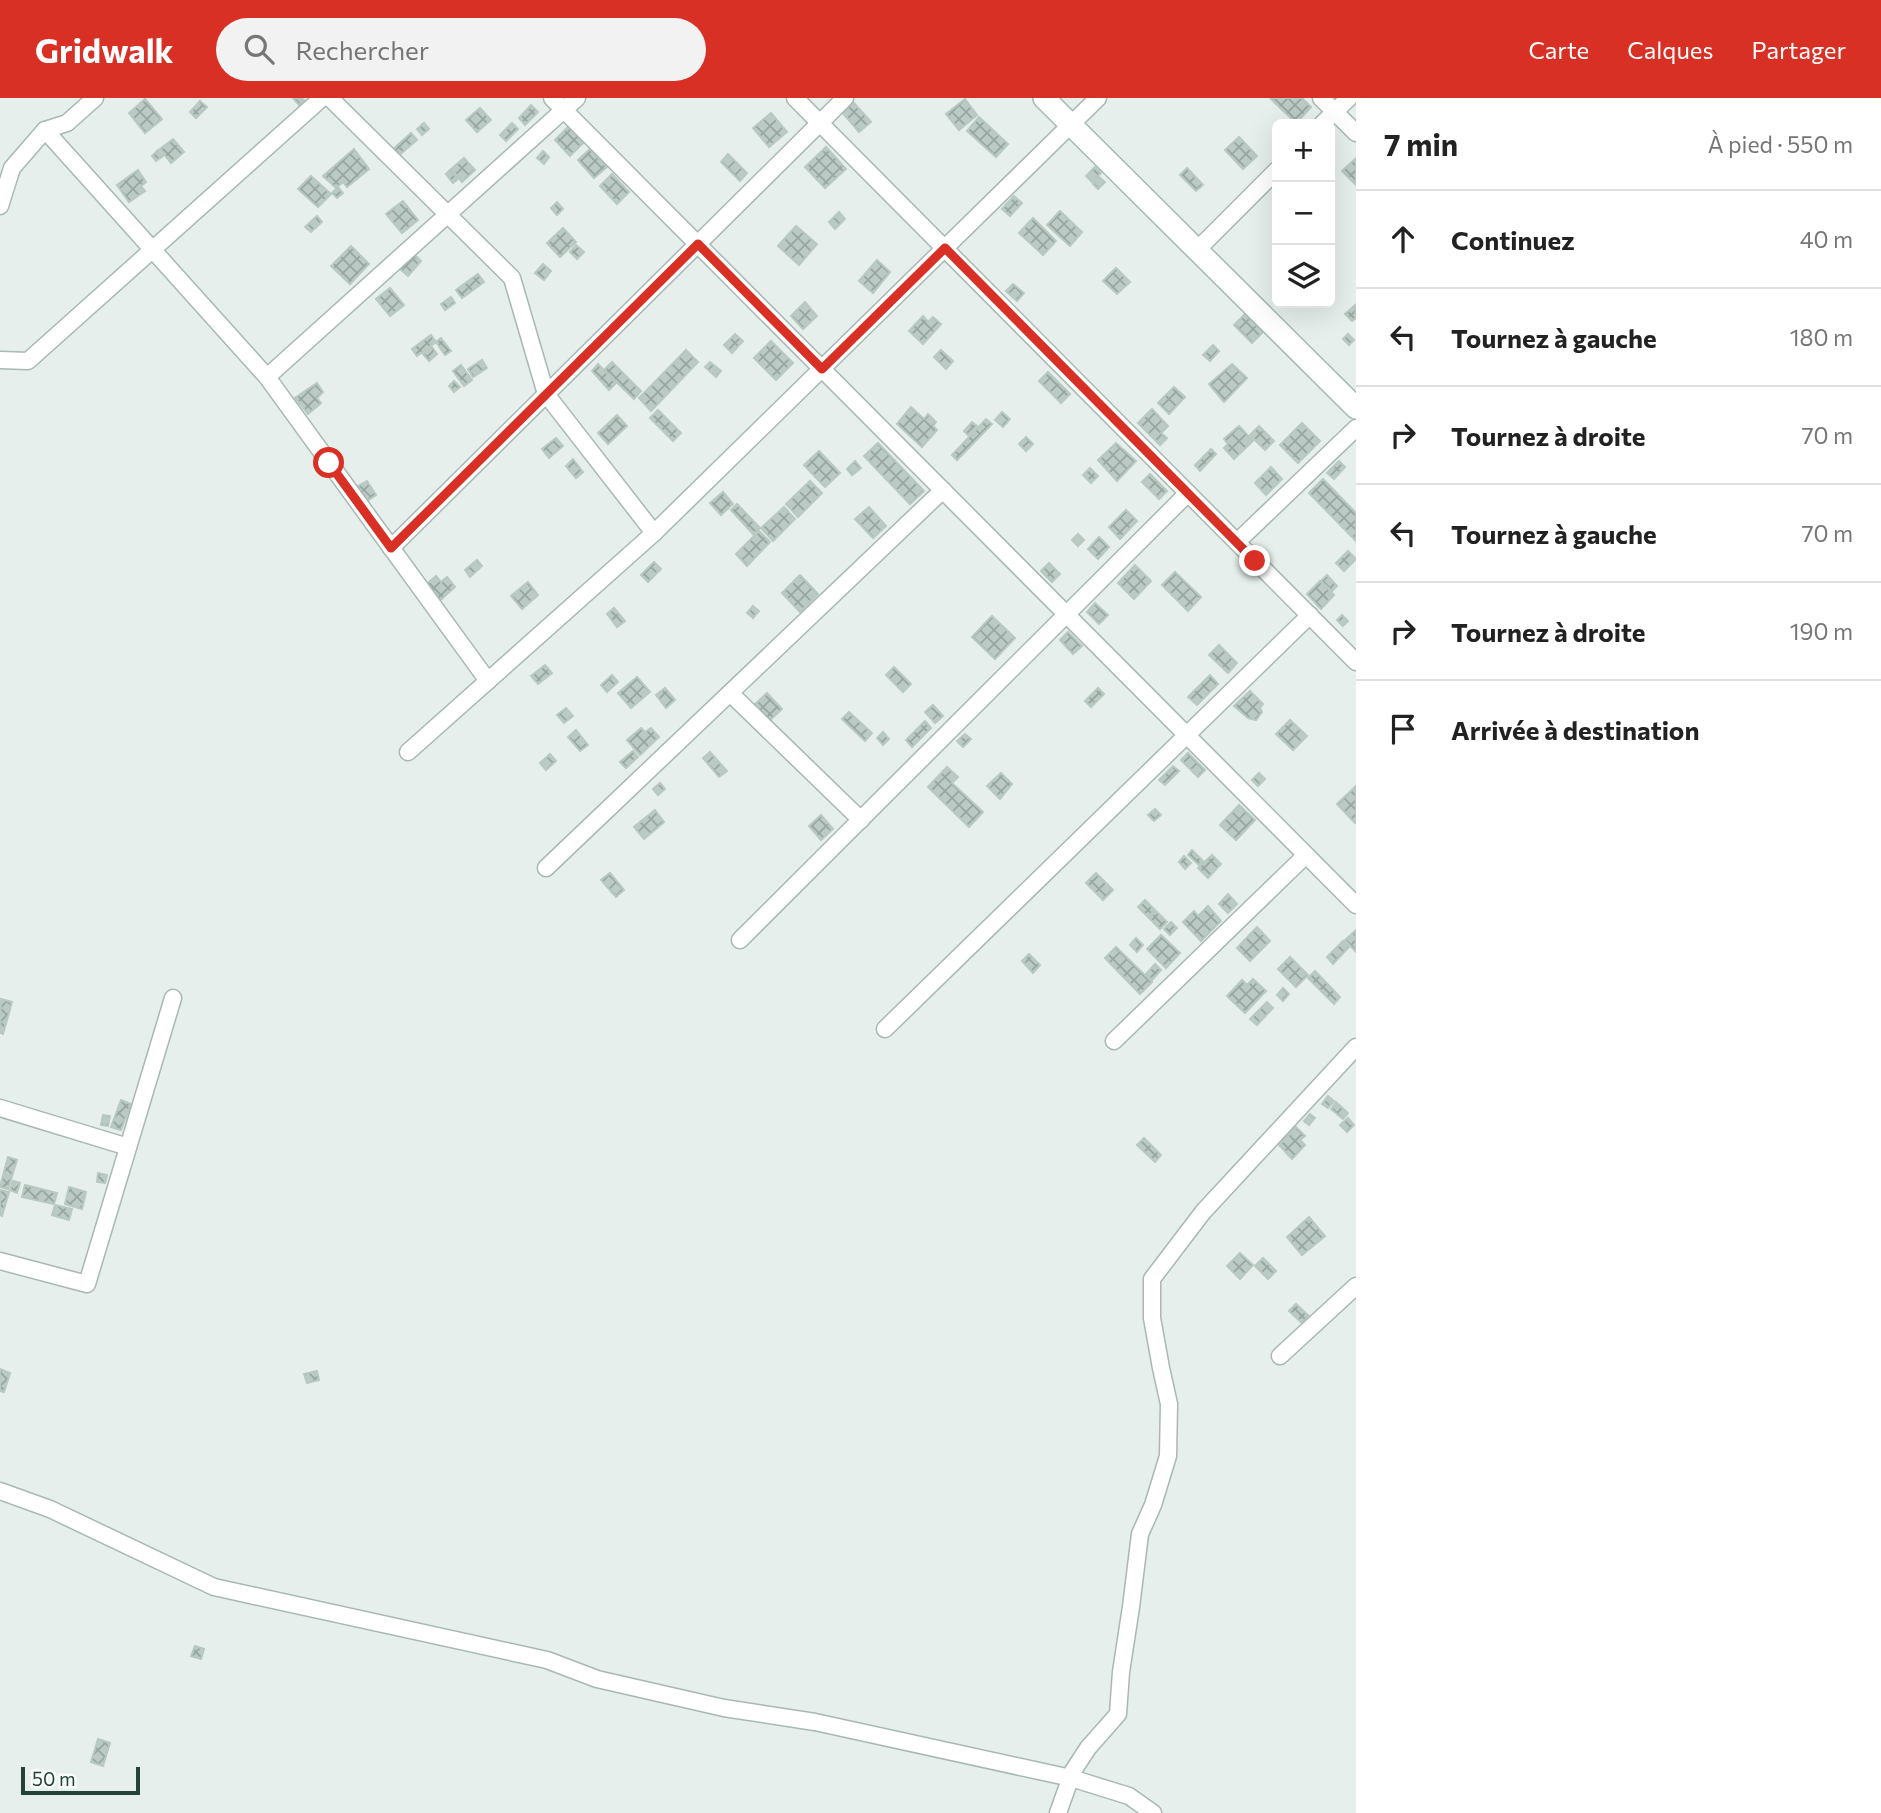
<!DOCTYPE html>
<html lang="fr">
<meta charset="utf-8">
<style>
body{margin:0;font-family:Commissioner,sans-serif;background:#f2f2f2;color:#222}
.controls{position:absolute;right:21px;top:21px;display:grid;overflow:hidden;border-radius:10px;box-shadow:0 7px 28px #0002}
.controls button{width:63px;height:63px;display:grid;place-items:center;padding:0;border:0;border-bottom:2px solid #e0e0e0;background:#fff;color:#222;font:35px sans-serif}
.scale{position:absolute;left:21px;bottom:18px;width:119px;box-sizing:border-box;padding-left:7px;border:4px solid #24423a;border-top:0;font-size:19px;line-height:24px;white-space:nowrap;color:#24423a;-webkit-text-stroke:5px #f7fbf9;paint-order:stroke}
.stop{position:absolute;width:21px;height:21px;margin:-16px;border:5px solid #d93025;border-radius:50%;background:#fff}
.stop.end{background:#d93025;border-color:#fff;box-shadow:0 2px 7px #0008}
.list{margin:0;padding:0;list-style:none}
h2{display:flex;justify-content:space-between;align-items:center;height:91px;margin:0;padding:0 28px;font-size:30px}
h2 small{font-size:23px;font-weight:400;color:#767676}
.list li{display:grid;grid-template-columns:46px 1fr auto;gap:21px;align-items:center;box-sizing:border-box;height:98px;padding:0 28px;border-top:2px solid #e0e0e0}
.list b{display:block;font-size:26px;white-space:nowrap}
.list em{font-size:23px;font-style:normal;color:#767676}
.icon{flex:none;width:38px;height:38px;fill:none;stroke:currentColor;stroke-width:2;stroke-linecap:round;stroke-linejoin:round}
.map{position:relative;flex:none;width:1356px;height:1715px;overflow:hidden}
header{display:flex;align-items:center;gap:42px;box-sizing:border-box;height:98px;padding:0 35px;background:#d93025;color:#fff}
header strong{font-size:33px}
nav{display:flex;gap:38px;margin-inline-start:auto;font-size:24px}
.search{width:490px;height:63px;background:#f2f2f2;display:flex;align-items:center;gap:18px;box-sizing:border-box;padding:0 24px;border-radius:38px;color:#767676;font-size:26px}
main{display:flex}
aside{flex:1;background:#fff}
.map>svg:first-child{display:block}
.building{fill:url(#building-cross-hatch);stroke:#b8c9c2;stroke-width:2}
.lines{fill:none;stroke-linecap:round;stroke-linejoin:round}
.minor-casing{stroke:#a8b8b2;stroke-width:19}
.secondary-casing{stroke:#a4bbb3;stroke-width:24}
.minor{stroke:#fff;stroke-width:16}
.secondary{stroke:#fff;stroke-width:21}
.route{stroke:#d93025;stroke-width:9}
</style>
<header>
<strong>Gridwalk</strong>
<div class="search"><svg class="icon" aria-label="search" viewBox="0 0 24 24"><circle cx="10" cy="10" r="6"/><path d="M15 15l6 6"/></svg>Rechercher</div>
<nav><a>Carte</a><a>Calques</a><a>Partager</a></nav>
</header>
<main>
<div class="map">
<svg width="1356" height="1715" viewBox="0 0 1356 1715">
<defs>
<pattern id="building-cross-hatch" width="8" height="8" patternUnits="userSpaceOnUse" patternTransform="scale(1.75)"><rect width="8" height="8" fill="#bbcac4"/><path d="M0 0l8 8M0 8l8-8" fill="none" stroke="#98a6a0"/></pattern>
</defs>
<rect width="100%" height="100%" fill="#e6efeb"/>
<!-- building -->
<g class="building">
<polygon points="293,0 301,0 304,2 299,7"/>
<polygon points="1270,0 1302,0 1311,9 1296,25"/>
<polygon points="145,1 162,21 145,35 129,15"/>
<polygon points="965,1 977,17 959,32 946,16"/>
<polygon points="200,3 207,9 196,20 190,14"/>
<polygon points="853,4 871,24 859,34 842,14"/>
<polygon points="531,7 538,14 525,27 519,20"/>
<polygon points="480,10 491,22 477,34 466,22"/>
<polygon points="771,15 787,34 769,49 753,30"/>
<polygon points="979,19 1008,46 996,59 967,33"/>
<polygon points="424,25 429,31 422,37 417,31"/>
<polygon points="512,25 518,31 506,43 500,37"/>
<polygon points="569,28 585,43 570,58 555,42"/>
<polygon points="411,35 417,42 396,60 390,54"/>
<polygon points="1239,39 1257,58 1243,71 1225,52"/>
<polygon points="173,41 184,54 171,65 160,51"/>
<polygon points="826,49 846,71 825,90 805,69"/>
<polygon points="354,51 369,71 347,89 343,84 336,90 323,78"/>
<polygon points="590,51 607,69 594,80 578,62"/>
<polygon points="158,52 163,58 156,63 152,58"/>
<polygon points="543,53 549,59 544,66 537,60"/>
<polygon points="728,56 747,75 740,83 721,64"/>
<polygon points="464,60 475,72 462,84 451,71"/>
<polygon points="1356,60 1356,87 1342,73"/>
<polygon points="1095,69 1101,75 1092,84 1086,78"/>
<polygon points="1187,70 1203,87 1196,93 1180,77"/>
<polygon points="138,72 146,84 141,88 145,93 129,104 117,87"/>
<polygon points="450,72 458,81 453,85 446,76"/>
<polygon points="612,76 629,94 617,106 600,88"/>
<polygon points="311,78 331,96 318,109 298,91"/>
<polygon points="1099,79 1105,84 1098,91 1093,86"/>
<polygon points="338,89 343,95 337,100 332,95"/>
<polygon points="1014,98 1022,105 1010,118 1002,111"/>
<polygon points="403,103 418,122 402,135 386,116"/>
<polygon points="557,104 563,111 557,117 551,110"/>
<polygon points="1060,113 1082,134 1070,148 1047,127"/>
<polygon points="839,114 845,121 835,131 829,124"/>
<polygon points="317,118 322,124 311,134 305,129"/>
<polygon points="1033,120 1056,143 1043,157 1019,135"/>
<polygon points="796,128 817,146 799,167 778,148"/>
<polygon points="563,130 576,144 560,159 547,145"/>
<polygon points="576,147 584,154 577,161 570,154"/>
<polygon points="351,148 369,166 350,186 331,168"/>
<polygon points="414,156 421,163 408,178 400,171"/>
<polygon points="877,162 890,174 873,195 859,183"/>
<polygon points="543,166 551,173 544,182 535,175"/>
<polygon points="1116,170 1130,184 1117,196 1103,183"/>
<polygon points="478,176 484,184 462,200 456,192"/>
<polygon points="1013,186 1024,195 1017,203 1006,193"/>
<polygon points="390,190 404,207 390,218 376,201"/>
<polygon points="451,199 455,205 445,212 441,206"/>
<polygon points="805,204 817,218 803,231 791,218"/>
<polygon points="1355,207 1356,220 1352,223 1345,216"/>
<polygon points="1245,216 1263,234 1252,245 1234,227"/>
<polygon points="923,218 928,224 933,219 941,226 923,246 909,233"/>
<polygon points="735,236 743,243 732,255 724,247"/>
<polygon points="1348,236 1354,242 1349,247 1343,241"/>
<polygon points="431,237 436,244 417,258 412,251"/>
<polygon points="441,240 451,253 445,257 436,244"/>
<polygon points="771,243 793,265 776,282 754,260"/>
<polygon points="1213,247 1219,253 1210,263 1203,257"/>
<polygon points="432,249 437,256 429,263 423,256"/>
<polygon points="686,252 698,264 651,313 639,300"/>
<polygon points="941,252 953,263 946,271 934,259"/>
<polygon points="482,262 487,270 473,279 468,271"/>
<polygon points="612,264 641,293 634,301 604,272"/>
<polygon points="710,264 721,273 716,279 705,269"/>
<polygon points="598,266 616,285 609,292 592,273"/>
<polygon points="1232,266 1247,280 1224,304 1209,286"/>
<polygon points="461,267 472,282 464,288 453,273"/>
<polygon points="1048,274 1070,296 1061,305 1039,283"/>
<polygon points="454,283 460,289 454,294 449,288"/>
<polygon points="317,285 323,294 317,300 321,305 308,316 295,300"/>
<polygon points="1174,289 1185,299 1169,316 1158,305"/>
<polygon points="911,309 924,321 928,316 936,324 933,328 937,332 922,349 897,326"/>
<polygon points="1152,311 1168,328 1161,335 1167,340 1160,347 1138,325"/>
<polygon points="658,312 681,335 673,343 650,320"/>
<polygon points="1002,314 1010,321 1003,329 995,322"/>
<polygon points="617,317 627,328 608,346 598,335"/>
<polygon points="986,321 992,326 957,362 952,357"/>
<polygon points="972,324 977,328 968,337 964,333"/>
<polygon points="1302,325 1320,343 1298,365 1280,347"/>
<polygon points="1239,328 1253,343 1234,361 1224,350 1228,346 1224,341"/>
<polygon points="1259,328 1274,343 1265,352 1250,337"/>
<polygon points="1026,339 1033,346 1026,353 1019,346"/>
<polygon points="556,340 563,348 549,360 542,351"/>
<polygon points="878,345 924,393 910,406 864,358"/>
<polygon points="1116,345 1136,363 1117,383 1098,362"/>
<polygon points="1211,351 1216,356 1200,373 1195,367"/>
<polygon points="819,353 840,375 825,389 804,367"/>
<polygon points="573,361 583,374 576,380 566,368"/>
<polygon points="855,363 861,370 852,377 847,371"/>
<polygon points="1339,363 1345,369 1334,381 1327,375"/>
<polygon points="1271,369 1282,381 1266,397 1255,385"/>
<polygon points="1090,370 1098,378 1091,385 1083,377"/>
<polygon points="1150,376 1167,393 1159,401 1142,384"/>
<polygon points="1323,381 1356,415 1356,443 1309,395"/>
<polygon points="367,383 376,397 367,403 358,388"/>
<polygon points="810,383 822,395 798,419 786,406"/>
<polygon points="723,394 733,406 721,417 710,405"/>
<polygon points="737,406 760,430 753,436 731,412"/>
<polygon points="784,409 795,421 773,443 761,430"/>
<polygon points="869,409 886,428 873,440 855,421"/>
<polygon points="1126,412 1137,423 1120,441 1109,429"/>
<polygon points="759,433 770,444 747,468 736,456"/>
<polygon points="1078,436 1084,442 1078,448 1072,442"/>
<polygon points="1099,439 1109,449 1098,461 1088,451"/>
<polygon points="1348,453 1356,461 1344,473 1336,465"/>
<polygon points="477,462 482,468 470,479 465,472"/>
<polygon points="654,464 661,471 648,484 641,477"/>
<polygon points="1049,465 1060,476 1052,484 1041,473"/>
<polygon points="1135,467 1151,483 1134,501 1118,485"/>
<polygon points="1175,474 1201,499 1188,513 1162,487"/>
<polygon points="800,477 818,496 800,514 782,495"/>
<polygon points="1327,477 1337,488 1332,493 1321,483"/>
<polygon points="436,478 441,484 447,479 455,489 436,506 422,490"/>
<polygon points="1320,483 1334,497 1321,511 1307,496"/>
<polygon points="528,484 538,497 522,511 511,498"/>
<polygon points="1095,505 1108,517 1099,526 1087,514"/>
<polygon points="753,508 759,513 753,520 747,515"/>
<polygon points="614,510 625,523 617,529 607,516"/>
<polygon points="1342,517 1348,523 1343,528 1337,522"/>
<polygon points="992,518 1015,540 995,561 972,539"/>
<polygon points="1068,534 1082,548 1073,556 1060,542"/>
<polygon points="1219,547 1237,565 1228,575 1209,557"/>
<polygon points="545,567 552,575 538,586 531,578"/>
<polygon points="894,569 911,586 903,594 886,577"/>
<polygon points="612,577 618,584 607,594 601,587"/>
<polygon points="1210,577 1218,586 1197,607 1188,599"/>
<polygon points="637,579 650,594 631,610 618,595"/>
<polygon points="665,590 675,602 666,610 656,597"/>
<polygon points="1098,590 1104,596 1091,609 1085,603"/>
<polygon points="1250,593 1263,606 1260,610 1262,614 1256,622 1248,620 1234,608"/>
<polygon points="767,595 782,611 768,624 753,608"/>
<polygon points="933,607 943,618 935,625 925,614"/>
<polygon points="566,610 573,618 564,625 557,617"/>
<polygon points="849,614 872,635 865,643 842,621"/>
<polygon points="1290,622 1307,638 1293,652 1276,636"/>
<polygon points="925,623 931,630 912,649 906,642"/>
<polygon points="641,630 645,634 651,630 659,639 640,657 627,642"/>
<polygon points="576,632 588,647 580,653 568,639"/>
<polygon points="883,634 889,641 883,647 877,640"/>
<polygon points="965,636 971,641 963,649 957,643"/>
<polygon points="633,653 638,659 626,670 620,664"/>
<polygon points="710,654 727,673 719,679 703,660"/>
<polygon points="1188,655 1205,672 1198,679 1181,662"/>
<polygon points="550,656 556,663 546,672 540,665"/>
<polygon points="1173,668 1179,673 1165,687 1159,682"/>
<polygon points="947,669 958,679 952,685 983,714 969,729 928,689"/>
<polygon points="1001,675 1012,686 1000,701 987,688"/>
<polygon points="1259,675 1265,681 1258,688 1252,682"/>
<polygon points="660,685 665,691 658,697 653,691"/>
<polygon points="1356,688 1356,724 1355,725 1337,706"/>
<polygon points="1239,707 1255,722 1236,742 1220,727"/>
<polygon points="1155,711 1161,717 1154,723 1148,717"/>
<polygon points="655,712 664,724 644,741 634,729"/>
<polygon points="821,717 833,731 821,742 809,728"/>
<polygon points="1192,752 1203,763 1199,767 1188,757"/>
<polygon points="1212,757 1221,766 1208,780 1198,770"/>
<polygon points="1184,758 1191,765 1185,771 1179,764"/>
<polygon points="610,775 624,792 616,799 601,782"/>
<polygon points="1096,775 1113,792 1103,802 1086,785"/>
<polygon points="1228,796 1237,806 1228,815 1219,806"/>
<polygon points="1145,802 1155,812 1148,819 1138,809"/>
<polygon points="1208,808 1221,823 1201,843 1183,824 1194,813 1198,818"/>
<polygon points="1156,813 1167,824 1160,831 1149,820"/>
<polygon points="1171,824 1177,830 1170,837 1164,831"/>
<polygon points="1257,829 1270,843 1250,863 1237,850"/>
<polygon points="1356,832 1356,854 1345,842"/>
<polygon points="1161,837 1180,855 1166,870 1147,851"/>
<polygon points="1136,840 1143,847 1137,854 1130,847"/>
<polygon points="1343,843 1349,849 1333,866 1327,859"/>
<polygon points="1116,849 1152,884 1140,896 1105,860"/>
<polygon points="1029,856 1040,867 1033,875 1022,863"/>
<polygon points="1290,859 1308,877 1296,889 1278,871"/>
<polygon points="1155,866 1161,872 1152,882 1146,876"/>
<polygon points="1315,873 1340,899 1334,906 1308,880"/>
<polygon points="1253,881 1266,893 1245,915 1227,898 1242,882 1247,887"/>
<polygon points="1283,890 1289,896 1283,903 1277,897"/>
<polygon points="1,901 12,904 3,936 0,935"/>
<polygon points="1267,904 1273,910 1257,927 1250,921"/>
<polygon points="1328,998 1334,1003 1328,1010 1322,1006"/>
<polygon points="121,1002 131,1006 121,1032 111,1029"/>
<polygon points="1336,1004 1348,1015 1343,1021 1331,1011"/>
<polygon points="1310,1016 1315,1020 1309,1027 1304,1023"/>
<polygon points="103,1017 110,1018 108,1028 101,1027"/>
<polygon points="1348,1020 1354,1027 1347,1034 1340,1027"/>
<polygon points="1296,1029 1305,1038 1300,1042 1305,1047 1292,1061 1279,1047"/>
<polygon points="1144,1040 1161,1057 1155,1064 1137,1047"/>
<polygon points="8,1059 17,1062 8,1091 0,1089"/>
<polygon points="98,1075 107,1077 105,1085 97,1084"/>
<polygon points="13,1083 20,1085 17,1095 10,1092"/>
<polygon points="25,1087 57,1095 54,1106 22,1099"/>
<polygon points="69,1089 86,1094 82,1111 65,1106"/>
<polygon points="0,1092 9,1094 2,1118 0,1117"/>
<polygon points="55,1107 72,1111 69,1122 52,1117"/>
<polygon points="1309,1119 1325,1138 1302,1157 1287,1139"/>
<polygon points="1240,1155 1253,1167 1240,1181 1227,1168"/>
<polygon points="1263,1160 1276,1173 1268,1181 1255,1168"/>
<polygon points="1296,1206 1309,1218 1302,1225 1289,1213"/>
<polygon points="0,1271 10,1275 4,1294 0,1293"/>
<polygon points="317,1273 319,1282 307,1285 304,1276"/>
<polygon points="195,1548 204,1551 201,1561 191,1558"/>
<polygon points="98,1641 110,1645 103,1668 91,1664"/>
</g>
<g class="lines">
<defs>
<g id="minor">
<polyline points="330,0 512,180 546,296 654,435"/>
<polyline points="552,0 1356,807"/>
<polyline points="795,0 1356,564"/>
<polyline points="1321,0 1356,35"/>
<polyline points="1322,26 1349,0"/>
<polyline points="45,32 267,279 488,583"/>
<polyline points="0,108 12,70 45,32 67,25 95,0"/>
<polyline points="1197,152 1277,72"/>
<polyline points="0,262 28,263 322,0"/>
<polyline points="267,279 577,0"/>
<polyline points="1237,444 1356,330"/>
<polyline points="391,450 845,0"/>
<polyline points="730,595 861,722"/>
<polyline points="408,654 654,435 1098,0"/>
<polyline points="546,770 943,392"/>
<polyline points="740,842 1188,395"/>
<polyline points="885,931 1310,517"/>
<polyline points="1114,943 1306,757"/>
<polyline points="0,1010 128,1049"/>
<polyline points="0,1163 87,1186 173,900"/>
<polyline points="1280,1258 1356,1188"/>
<polyline points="0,1393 50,1411 214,1489 547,1562 597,1581 724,1610 815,1624 1071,1680 1129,1698 1153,1715"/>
<polyline points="1058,1715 1073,1673 1088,1650 1118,1616 1121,1574 1131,1509 1140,1436 1153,1407 1168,1358 1169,1306 1161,1270 1152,1220 1152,1181 1203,1114 1356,949"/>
</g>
<polyline id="secondary" points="1044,0 1356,310"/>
</defs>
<!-- minor casing -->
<use href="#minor" class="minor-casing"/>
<!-- secondary casing -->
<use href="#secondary" class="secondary-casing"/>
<!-- minor -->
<use href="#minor" class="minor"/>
<!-- secondary -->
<use href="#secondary" class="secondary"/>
</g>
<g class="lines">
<!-- route -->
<polyline class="route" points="329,365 391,450 698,146 822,271 945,150 1255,463"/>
</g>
</svg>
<div class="controls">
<button>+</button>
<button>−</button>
<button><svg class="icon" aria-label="layers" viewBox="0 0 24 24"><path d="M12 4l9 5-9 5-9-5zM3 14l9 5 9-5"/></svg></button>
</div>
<div class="scale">50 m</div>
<div class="stop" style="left:329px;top:365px"></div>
<div class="stop end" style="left:1255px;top:463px"></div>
</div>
<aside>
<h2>7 min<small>À pied · 550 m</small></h2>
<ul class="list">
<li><svg class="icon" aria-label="ahead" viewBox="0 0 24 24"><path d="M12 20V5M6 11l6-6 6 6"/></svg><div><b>Continuez</b></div><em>40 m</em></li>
<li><svg class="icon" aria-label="left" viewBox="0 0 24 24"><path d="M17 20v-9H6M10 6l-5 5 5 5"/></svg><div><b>Tournez à gauche</b></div><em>180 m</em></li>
<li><svg class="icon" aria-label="right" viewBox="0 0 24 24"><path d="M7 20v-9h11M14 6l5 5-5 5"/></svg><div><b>Tournez à droite</b></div><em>70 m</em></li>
<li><svg class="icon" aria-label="left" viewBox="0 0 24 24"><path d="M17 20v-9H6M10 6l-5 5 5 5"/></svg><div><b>Tournez à gauche</b></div><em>70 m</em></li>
<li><svg class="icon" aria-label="right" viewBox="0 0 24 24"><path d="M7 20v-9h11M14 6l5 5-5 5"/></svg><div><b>Tournez à droite</b></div><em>190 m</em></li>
<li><svg class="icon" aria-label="arrive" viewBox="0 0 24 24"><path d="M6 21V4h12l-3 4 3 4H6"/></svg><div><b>Arrivée à destination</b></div></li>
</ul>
</aside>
</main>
